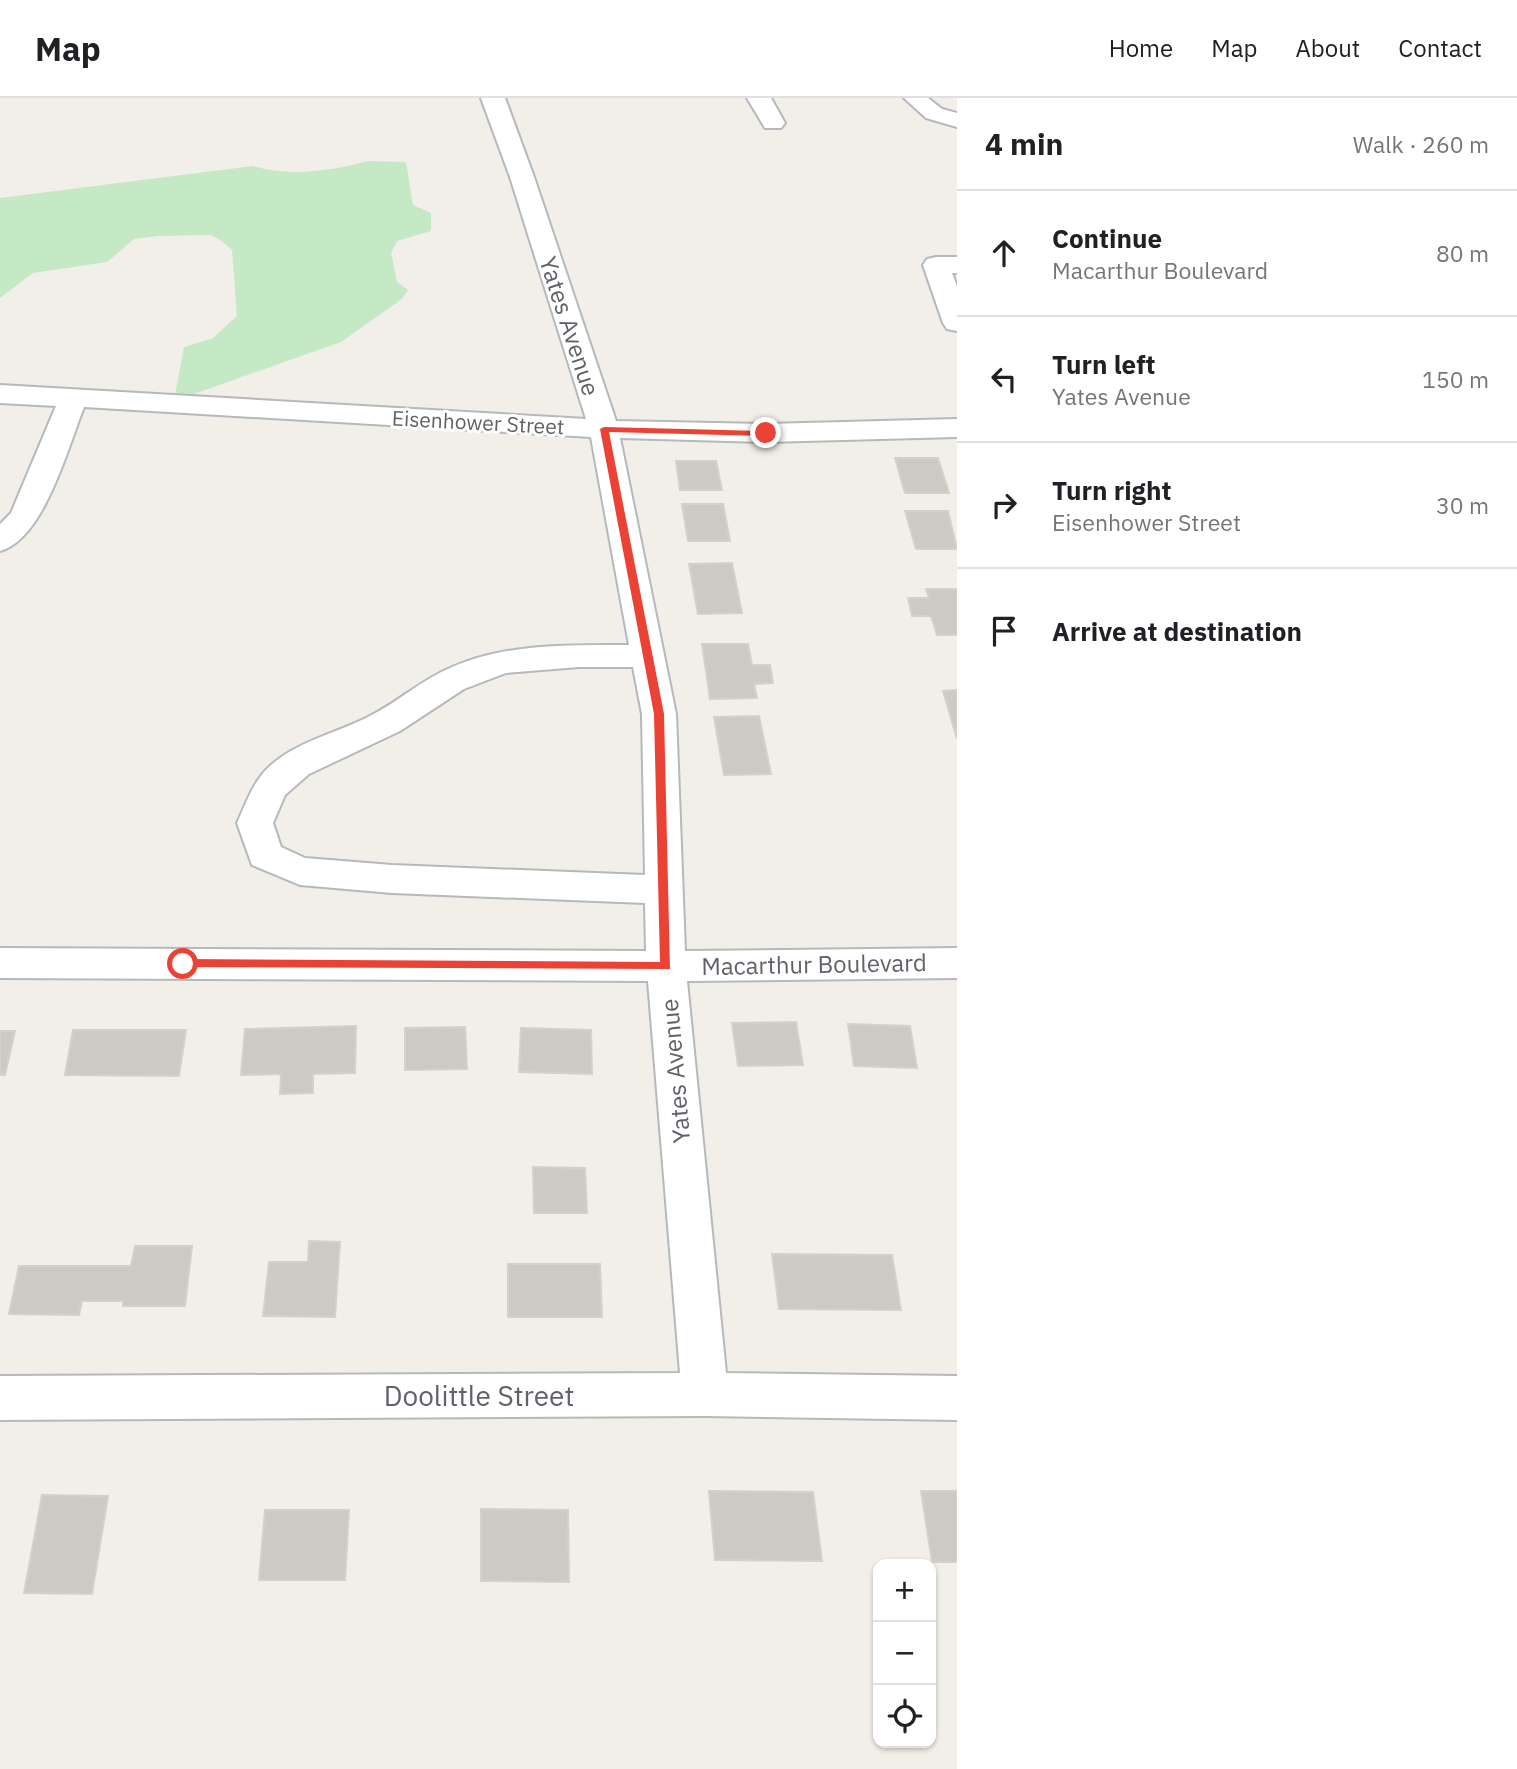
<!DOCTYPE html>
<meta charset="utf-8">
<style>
body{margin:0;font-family:"IBM Plex Sans",sans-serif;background:#f2f2f2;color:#202124}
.controls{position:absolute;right:21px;bottom:21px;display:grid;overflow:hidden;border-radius:14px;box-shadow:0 2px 5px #0004}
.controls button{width:63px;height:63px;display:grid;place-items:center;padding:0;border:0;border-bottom:2px solid #e0e0e0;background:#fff;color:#202124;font:35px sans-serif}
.stop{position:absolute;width:21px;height:21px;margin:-16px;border:5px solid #ea4335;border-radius:50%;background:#fff}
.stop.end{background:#ea4335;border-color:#fff;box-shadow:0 2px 7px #0008}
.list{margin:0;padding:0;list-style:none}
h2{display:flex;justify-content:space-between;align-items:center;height:91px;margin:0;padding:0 28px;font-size:30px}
h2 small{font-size:23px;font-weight:400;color:#757577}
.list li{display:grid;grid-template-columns:46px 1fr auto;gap:21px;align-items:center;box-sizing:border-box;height:126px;padding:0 28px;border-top:2px solid #e0e0e0}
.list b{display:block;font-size:26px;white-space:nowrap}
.list p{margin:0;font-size:23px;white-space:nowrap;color:#757577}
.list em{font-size:23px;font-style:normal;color:#757577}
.icon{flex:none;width:38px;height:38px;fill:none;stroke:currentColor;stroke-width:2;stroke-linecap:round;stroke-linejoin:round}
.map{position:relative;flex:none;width:957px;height:1671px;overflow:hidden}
header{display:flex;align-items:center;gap:42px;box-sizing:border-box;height:98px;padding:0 35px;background:#fff;border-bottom:2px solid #e0e0e0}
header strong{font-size:33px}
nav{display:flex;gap:38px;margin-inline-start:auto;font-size:24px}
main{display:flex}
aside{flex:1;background:#fff}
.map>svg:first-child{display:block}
.green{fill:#c5e8c5}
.building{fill:#cccac5;stroke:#d6d1c6;stroke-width:2}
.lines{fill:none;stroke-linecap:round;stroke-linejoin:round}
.minor-casing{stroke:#b5b8bc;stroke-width:4}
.minor{fill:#fff;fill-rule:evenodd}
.route{fill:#ea4335}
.labels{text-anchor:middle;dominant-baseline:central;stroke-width:6;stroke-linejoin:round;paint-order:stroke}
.far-street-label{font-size:21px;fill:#5f6368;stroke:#fff}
.street-label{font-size:24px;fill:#5f6368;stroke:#fff}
.near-street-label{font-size:28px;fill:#5f6368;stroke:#fff}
</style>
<header>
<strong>Map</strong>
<nav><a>Home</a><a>Map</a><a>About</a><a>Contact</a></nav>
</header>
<main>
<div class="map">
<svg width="957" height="1671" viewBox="0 0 957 1671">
<rect width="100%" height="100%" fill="#f1efe8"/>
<!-- green -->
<path class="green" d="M367,63L406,64L413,107L431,115V133L397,143L391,155L397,184L408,192L402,201L341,244L174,303L184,249L213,240L237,218L232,152L222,143L211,137L158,138L134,141L107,164L33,175L0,200V100L253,68C287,79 333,73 367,63Z"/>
<!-- building -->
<g class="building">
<polygon points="895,360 938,360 949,395 905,395"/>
<polygon points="676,363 716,363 722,392 680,392"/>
<polygon points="682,406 723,406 730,443 688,443"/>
<polygon points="905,413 948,413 957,451 916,451"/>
<polygon points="732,465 742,515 698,516 689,466"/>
<polygon points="926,491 957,491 957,537 937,537 931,518 912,518 908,500 929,500"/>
<polygon points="702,546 748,546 752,567 770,567 773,585 754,586 757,600 710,601"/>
<polygon points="957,592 957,641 943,593"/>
<polygon points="759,618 771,676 724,677 714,619"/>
<polygon points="796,924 803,967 738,968 732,925"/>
<polygon points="848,926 910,928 917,970 854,968"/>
<polygon points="356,928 355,975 313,976 313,995 280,996 281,976 241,977 245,931"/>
<polygon points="465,929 467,971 405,972 405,930"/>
<polygon points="521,930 591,932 592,976 519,974"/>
<polygon points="73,932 186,932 179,978 65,977"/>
<polygon points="0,933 15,933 5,977 0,977"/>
<polygon points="533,1069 585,1070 587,1115 534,1115"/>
<polygon points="309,1143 340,1144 335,1219 263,1218 269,1164 308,1164"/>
<polygon points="135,1148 192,1148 185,1208 123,1208 123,1203 82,1203 79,1217 9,1216 19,1168 131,1168"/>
<polygon points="772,1156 892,1157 901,1212 779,1211"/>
<polygon points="508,1166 600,1166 602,1219 508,1219"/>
<polygon points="709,1393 813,1394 822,1463 715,1462"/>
<polygon points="921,1393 957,1393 957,1464 932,1464"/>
<polygon points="42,1397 108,1398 92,1496 24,1495"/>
<polygon points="481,1411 568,1412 569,1484 481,1483"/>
<polygon points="265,1412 349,1412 345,1482 259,1482"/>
</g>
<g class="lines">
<defs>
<g id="minor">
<path d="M481,0H505L534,79L616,323L767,326L957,321V339L767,344L620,340L676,616L685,853L957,850V880L687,883L726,1275L957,1278V1322L705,1318L0,1322V1278L680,1275L648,883L0,880V850L646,853L645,805L392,795L300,787L252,767L237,725C244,710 249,695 258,682C281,647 333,637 368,619C397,605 421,582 450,570C506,545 570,547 629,547L591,339L84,309C68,349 44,441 0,453V426L11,415L56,308L0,305V287L586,321L510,79ZM579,569H633L642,616L645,777L392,767L305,760L281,749L273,725L285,697L309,676L400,633L464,591L506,575Z"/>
<polygon points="747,0 771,0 785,25 781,30 765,30"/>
<polygon points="904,0 928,0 942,11 957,15 957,29 926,20"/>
<polygon points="936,159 957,159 957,175 952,175 957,188 957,233 947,231 943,225 923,167 927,161"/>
</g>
</defs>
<!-- minor casing -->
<use href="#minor" class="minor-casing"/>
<!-- minor -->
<use href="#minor" class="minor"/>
</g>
<!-- route -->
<polygon class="route" points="604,329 766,333 771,335 766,338 609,334 664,616 670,871 179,869 179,863 183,861 660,864 654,616 600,331"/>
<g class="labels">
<!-- far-street labels -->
<g class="far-street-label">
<text transform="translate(478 324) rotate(3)">Eisenhower Street</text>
</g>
<!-- street labels -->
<g class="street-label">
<text transform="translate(570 228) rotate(72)">Yates Avenue</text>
<text transform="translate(814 866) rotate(-1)">Macarthur Boulevard</text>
<text transform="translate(675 973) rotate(-95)">Yates Avenue</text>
</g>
<!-- near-street labels -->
<g class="near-street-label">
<text x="479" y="1297">Doolittle Street</text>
</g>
</g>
</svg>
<div class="controls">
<button>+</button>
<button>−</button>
<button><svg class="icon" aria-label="locate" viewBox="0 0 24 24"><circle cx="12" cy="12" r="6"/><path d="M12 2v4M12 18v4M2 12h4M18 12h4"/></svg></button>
</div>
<div class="stop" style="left:183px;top:866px"></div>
<div class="stop end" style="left:766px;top:335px"></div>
</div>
<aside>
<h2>4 min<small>Walk · 260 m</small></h2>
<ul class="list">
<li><svg class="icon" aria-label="ahead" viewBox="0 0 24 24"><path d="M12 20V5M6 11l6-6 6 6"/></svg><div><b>Continue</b><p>Macarthur Boulevard</p></div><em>80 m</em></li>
<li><svg class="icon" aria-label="left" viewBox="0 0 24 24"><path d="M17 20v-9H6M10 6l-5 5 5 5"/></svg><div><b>Turn left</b><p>Yates Avenue</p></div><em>150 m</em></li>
<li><svg class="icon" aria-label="right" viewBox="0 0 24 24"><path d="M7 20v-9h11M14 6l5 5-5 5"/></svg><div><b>Turn right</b><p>Eisenhower Street</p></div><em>30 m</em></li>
<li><svg class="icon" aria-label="arrive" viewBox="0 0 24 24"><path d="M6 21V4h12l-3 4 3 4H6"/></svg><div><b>Arrive at destination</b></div></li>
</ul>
</aside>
</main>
